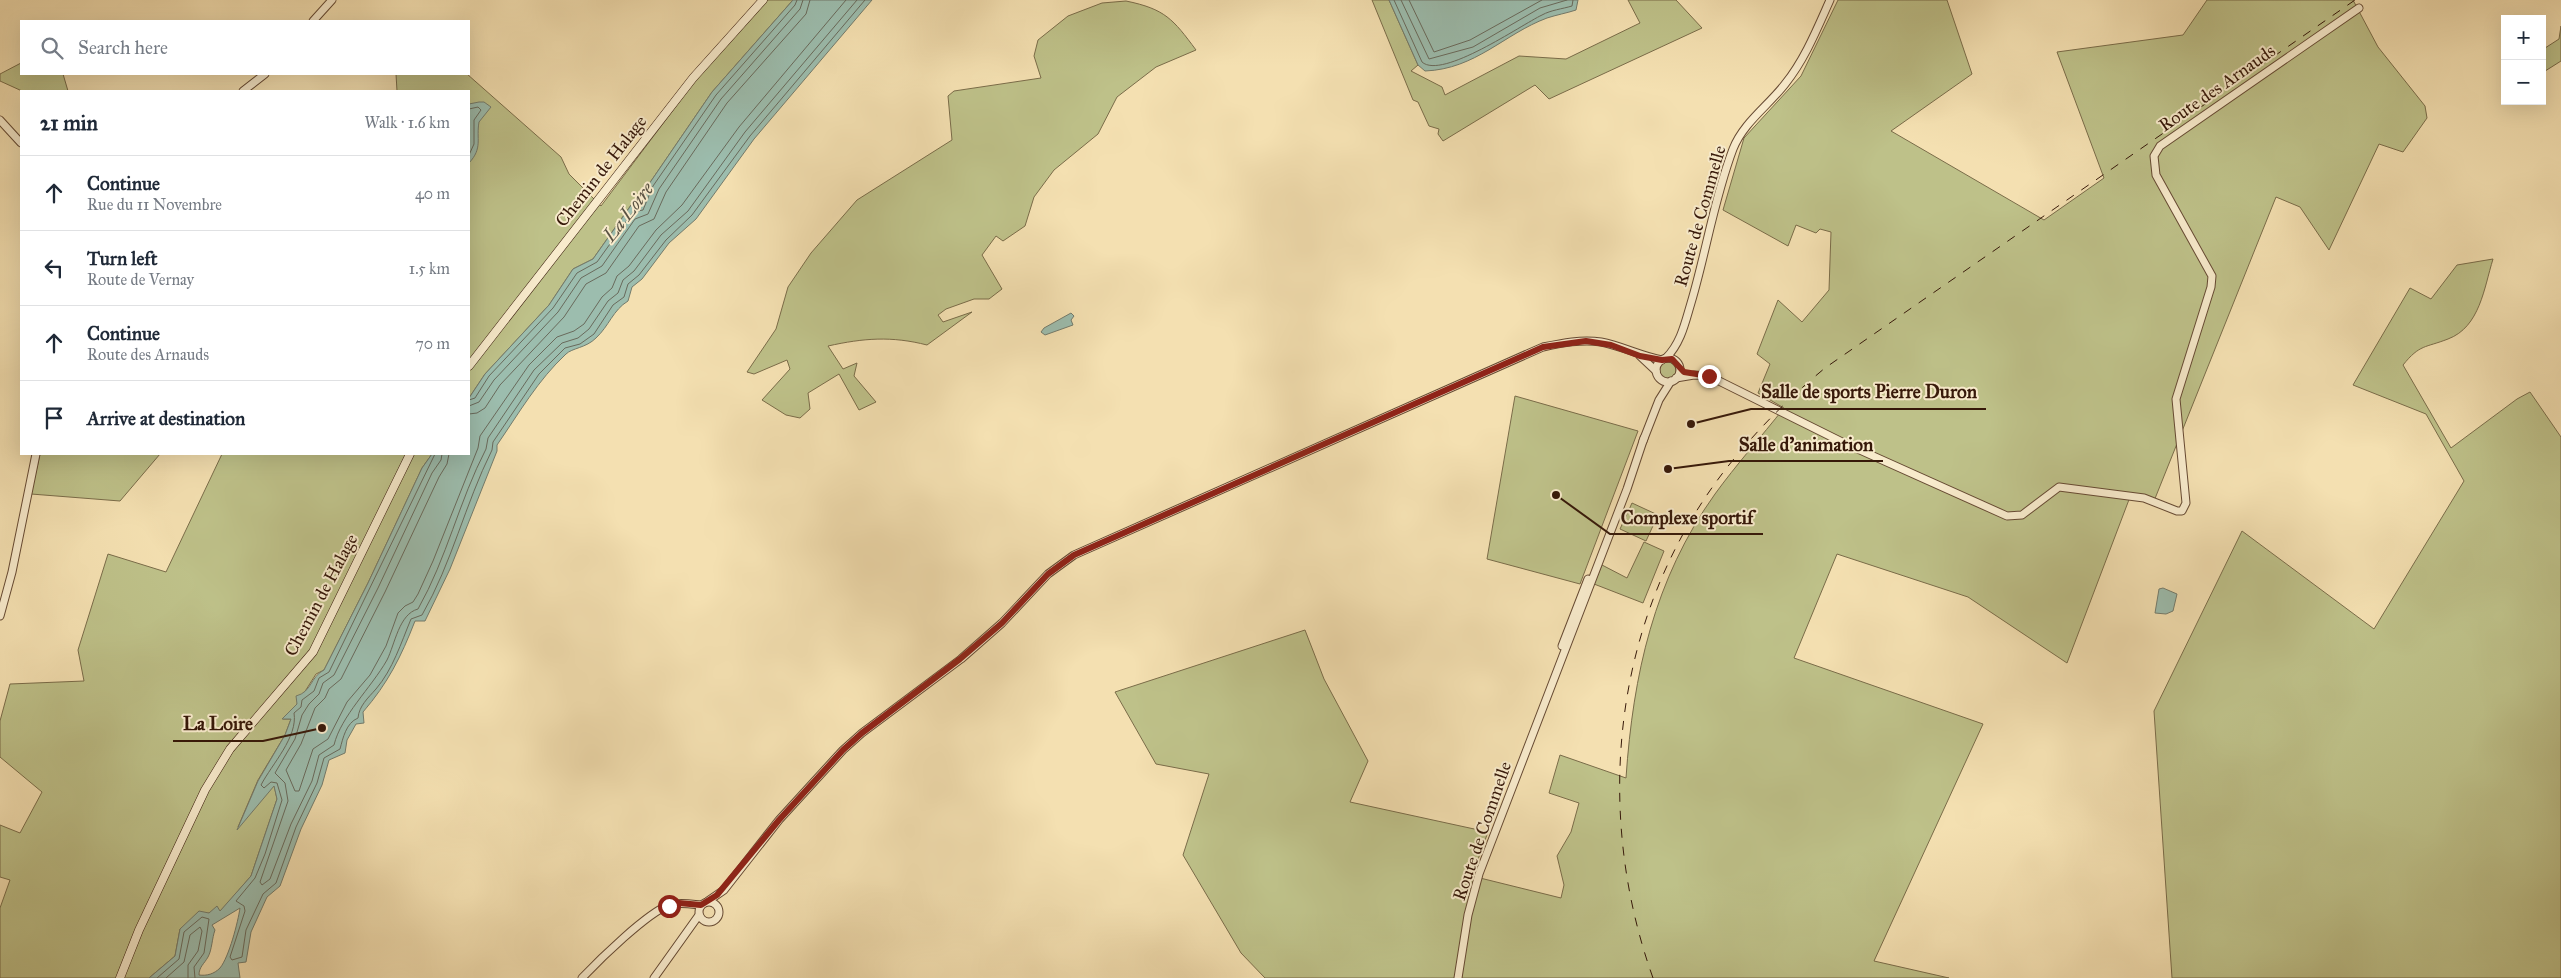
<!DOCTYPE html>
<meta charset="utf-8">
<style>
body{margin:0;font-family:"IM FELL Great Primer",serif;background:#f6f6f7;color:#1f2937}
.controls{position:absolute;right:15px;top:15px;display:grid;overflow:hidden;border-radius:0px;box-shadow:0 5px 20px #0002}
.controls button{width:45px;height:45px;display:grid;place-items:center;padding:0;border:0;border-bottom:1px solid #e0e1e3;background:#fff;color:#1f2937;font:25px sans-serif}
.stop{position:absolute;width:15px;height:15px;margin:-11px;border:4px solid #8f2418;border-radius:50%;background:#fff}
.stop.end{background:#8f2418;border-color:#fff;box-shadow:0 1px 5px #0008}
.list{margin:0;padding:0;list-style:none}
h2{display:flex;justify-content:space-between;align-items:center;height:65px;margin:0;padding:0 20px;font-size:21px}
h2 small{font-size:16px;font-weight:400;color:#747a83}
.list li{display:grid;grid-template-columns:32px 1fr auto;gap:15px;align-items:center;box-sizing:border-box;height:75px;padding:0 20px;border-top:1px solid #e0e1e3}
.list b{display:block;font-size:19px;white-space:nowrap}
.list p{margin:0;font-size:16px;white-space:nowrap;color:#747a83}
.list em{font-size:16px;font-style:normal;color:#747a83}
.icon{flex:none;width:28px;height:28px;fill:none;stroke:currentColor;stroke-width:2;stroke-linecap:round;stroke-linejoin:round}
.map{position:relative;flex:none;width:2561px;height:978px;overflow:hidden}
.search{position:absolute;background:#fff;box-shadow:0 5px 20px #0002;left:20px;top:20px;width:450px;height:55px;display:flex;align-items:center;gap:12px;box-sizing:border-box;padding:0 18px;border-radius:0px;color:#747a83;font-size:19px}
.panel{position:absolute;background:#fff;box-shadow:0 5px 20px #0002;left:20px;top:90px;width:450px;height:365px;border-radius:0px}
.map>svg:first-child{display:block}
.green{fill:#bec189;stroke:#7a6c49}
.water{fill:#9cbdae;stroke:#737b6c;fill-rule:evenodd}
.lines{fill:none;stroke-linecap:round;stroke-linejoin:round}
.shore{stroke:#696a5c;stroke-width:1}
.tertiary-casing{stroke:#664a33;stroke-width:9}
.secondary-casing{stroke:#361809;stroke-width:9}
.tertiary{stroke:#f8ebcc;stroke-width:7}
.secondary{stroke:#f8ebcc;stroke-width:8}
.rail{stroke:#361809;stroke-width:1;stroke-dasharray:9 9;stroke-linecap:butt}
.route{stroke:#8f2418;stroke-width:6}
.labels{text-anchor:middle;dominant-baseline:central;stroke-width:4;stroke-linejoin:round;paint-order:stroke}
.street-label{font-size:18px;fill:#361809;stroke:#f8ebcc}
.water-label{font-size:19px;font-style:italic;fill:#5a5243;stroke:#f8ebcc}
.leader{fill:none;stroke:#361809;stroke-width:2}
.callout-dot{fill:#361809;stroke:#f8ebcc;stroke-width:2}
.callout-label{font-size:19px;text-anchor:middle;font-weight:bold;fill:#361809;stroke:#f8ebcc;stroke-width:4;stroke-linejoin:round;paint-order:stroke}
</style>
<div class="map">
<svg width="2561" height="978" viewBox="0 0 2561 978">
<rect width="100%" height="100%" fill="#f4e0b1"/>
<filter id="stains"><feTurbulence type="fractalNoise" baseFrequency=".004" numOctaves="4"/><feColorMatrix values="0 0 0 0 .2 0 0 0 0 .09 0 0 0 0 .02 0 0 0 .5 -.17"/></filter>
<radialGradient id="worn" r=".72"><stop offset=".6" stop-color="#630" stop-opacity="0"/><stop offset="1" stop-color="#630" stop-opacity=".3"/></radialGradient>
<!-- green -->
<g class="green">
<polygon points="768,0 793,0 712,92 649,184 639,207 631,205 593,259 573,269 549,305 485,374 469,398 469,91 397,91 396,74 467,74 561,157 569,174 601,206 695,81"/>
<polygon points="1372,0 1389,0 1418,65 1411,71 1442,87 1445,95 1519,56 1566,59 1640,23 1628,0 1676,0 1702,28 1549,99 1535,85 1443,141 1438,134 1439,129 1429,126 1418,102 1413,100"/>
<path d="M1838,0H1947L1972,74L1891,131L2044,220L2104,178L2057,52L2183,35L2207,0H2353L2378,47L2425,106L2427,118L2403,152L2379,144L2329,250L2300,207L2276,197L2154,501L2130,497L2067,663L1968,597L1837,554L1794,658L1983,724L1874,961L1949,978H1265L1241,953L1183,855L1209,774L1156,764L1115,692L1305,630L1324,679L1368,761L1350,802L1488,832L1472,876L1561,898L1564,885L1557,856L1571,832L1579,803L1549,793L1560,755L1626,778C1633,675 1654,579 1715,494C1736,465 1761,437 1784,408L1758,393L1770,364L1757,354L1778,300L1802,322L1829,290L1831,232L1820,229L1816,233L1796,225L1788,246L1723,210L1744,138L1801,76Z"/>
<path d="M1126,1C1165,9 1173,19 1196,50L1156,67L1117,97L1098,134L1054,170L1034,197L1025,226L1003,241L996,236L982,255L1002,289L989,299H974L946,309L938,315L943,322L972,312L927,345C892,336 864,338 828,346L843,369L857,363L854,376L876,402L859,410L839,374L808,393L810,409L800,418L786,415L762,400L790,369L787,360L754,374L747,372L776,329L788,287L811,253L857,200L952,140L948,96L954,91L1041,78L1034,56L1038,40L1068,16L1102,3Z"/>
<polygon points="2561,26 2561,61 2542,73 2542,50 2559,39"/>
<polygon points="21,63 21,74 63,74 68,91 22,91 0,81 0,74"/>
<path d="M2493,259C2484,288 2480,327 2448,339C2425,348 2420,344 2403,365L2451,448L2517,399L2530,392L2561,437V978H2172L2154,711L2242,531L2374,629L2464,481L2426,414L2353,385L2410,288L2431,299L2457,265Z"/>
<circle cx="1667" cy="371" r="9"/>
<polygon points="1515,396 1638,431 1580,584 1487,559"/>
<polygon points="40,454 160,454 120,501 31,494"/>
<polygon points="222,454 432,454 422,468 368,583 324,670 316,674 297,704 283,719 291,719 285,735 258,780 238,827 274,785 277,799 251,876 220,912 209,913 180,929 175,956 149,978 0,978 0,908 10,880 0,877 0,825 20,833 42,792 0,757 0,721 10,684 84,681 78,650 108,554 166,572"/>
<polygon points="1632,503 1658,515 1646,541 1620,529"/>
<polygon points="1644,542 1664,551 1643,603 1594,584 1602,565 1627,578"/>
</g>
<!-- water -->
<g class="water">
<path d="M793,0H872L754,139L696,219L669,243L642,279L632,287L628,301C613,310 609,326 596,338C586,348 572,348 566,354C538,380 519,413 497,445V451L450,569L425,621H415C401,657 388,683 363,712L364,723L356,724L347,740L345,753L329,760L322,785L301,829L280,886L267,897L251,932L246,962L238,963L240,978H149L175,956L180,929L199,911L209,913L217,906L220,911L251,876L277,799L274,786L237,830L258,781L285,735L291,719H282L297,704L296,696C312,692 310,677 324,670L368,583L422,468L432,454H469V398L485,374L549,305L573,269L593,259L632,204L639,207L649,184L712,92ZM240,908C238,922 229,957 220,968C214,974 207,976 199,975C199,967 204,964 208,957C212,950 212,938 215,930L212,925Z"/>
<path d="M1389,0H1578L1576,10C1567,13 1556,15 1547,18C1504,34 1476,69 1425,71L1418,65Z"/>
<path d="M479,102H484L491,107L479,122C476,139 483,148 469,163V104Z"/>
<polygon points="1071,313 1074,316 1071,320 1073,325 1045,335 1041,332 1044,328"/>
<polygon points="2163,588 2177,594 2173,611 2166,614 2155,613 2159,589"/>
</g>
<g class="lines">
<!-- shore -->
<g class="shore">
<path d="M1394,0L1422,62C1442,80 1521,25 1542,15C1551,10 1562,9 1572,6L1573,0"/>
<polyline points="1401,0 1429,59 1473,47 1540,8 1567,0"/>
<polyline points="1409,0 1434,52 1470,40 1542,0"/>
<polyline points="469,109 478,107 481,110 474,120 474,144 469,155"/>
<polyline points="469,400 475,398 489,376 553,308 577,273 597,262 633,212 643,210 653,186 716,95 795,5 797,0"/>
<polyline points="469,406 479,402 494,380 558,312 581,278 602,266 635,219 648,214 659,189 721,99 800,9 803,0"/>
<polyline points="469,414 477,413 485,408 500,385 564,317 586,284 606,273 639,226 654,219 666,192 727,103 806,14 810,0"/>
<path d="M435,454L329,672L319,678L314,691L302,700L301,707L294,713C298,737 272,764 261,785L264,788L271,782L277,783L282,800L265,854L255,878L236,901L244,906L245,911L230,957L232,960L242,957L246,930L263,894L276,883L296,827L317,783L324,758L340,749C343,738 346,723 358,718C359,706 368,698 376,689C393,669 401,643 411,619L422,615C452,563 465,504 492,450L493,442L539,374L565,348L580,344L594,334L613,305L624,297L628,284L639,275L666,240L692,215L750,136L865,0"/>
<path d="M442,454L441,460L432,473L378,588L334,675L323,683L319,694L309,704L302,715L295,739L275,773L285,783L288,801L260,882L262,885L270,879L291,824L312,781L319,755L334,745C341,716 371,688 387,660C395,644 399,614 418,609C447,558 459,501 486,449L488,438L534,370L562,343L578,338L589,329L608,301L618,293L623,280L634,271L661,235L688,211L745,132L857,0"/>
<polyline points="449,454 447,464 439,477 385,592 341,679 329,689 325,698 315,708 301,744 286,770 295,791 299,791 313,749 328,739 347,702 370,675 386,646 398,613 405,606 413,602 418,594 433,561 478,448 480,436 529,365 557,337 574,331 584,324 602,297 612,288 617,276 629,266 656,230 682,205 739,127 846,0"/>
<polyline points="157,978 179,959 184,932 202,917 209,919 204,953 194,967 195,978"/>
<polyline points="166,978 184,962 190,935 200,927 202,931 198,951 188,965 188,978"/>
</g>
<defs>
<g id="tertiary">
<polyline points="313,21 332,0"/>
<polyline points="243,91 265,74"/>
<polyline points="0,120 21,143"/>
<polyline points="1640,356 1656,371"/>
<path d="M1666,358C1681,343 1685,323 1691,303C1706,253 1714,199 1733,149C1743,123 1768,106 1785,84C1805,59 1817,29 1830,0"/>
<circle cx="1668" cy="370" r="12"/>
<polyline points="1676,378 1694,375 1709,376 1842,442 2007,516 2022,515 2059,487 2144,498 2177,511 2182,511 2186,503 2176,399 2211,287 2212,276 2156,175 2154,156 2160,146 2359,8"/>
<polyline points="1643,441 1659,400 1671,381"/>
<polyline points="0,616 12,572 36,454"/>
<polyline points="1562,646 1588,579"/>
<path d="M708,901L724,890L779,820L843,750L862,733L961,659L1002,623L1048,574L1074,555L1543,347C1562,343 1582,339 1601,342C1622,346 1641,356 1662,360"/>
<circle cx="709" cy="912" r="10"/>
<path d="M582,978C599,960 647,913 669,905C679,902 690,904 701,905"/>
<polyline points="654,978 699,915"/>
<polyline points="1458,978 1468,915 1479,874 1627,489 1644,438"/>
</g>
<g id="secondary">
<polyline points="469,366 693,78 763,0"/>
<polyline points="120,978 139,930 205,790 230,749 313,652 410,454"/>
</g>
</defs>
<!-- tertiary casing -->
<use href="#tertiary" class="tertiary-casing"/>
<!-- secondary casing -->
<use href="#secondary" class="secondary-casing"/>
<!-- tertiary -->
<use href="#tertiary" class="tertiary"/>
<!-- secondary -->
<use href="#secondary" class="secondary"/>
<!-- rail -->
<path class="rail" d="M1653,978C1589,799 1616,593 1744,447C1769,418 1796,392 1825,368L2355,0"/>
</g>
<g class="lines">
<!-- route -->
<polyline class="route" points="669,906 679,903 701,905 717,895 779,820 843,750 862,733 960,659 1002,623 1048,574 1074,555 1543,347 1586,341 1611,345 1640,356 1662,360 1672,359 1684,372 1709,376"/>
</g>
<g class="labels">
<!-- street labels -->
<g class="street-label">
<text transform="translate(2217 88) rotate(-35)">Route des Arnauds</text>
<text transform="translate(601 171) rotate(-52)">Chemin de Halage</text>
<text transform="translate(1700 216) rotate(-74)">Route de Commelle</text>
<text transform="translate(321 595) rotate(-62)">Chemin de Halage</text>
<text transform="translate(1482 831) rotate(-71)">Route de Commelle</text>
</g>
<!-- water labels -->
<g class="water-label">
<text transform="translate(628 212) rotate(-52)">La Loire</text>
</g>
</g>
<!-- callouts -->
<path class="leader" d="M1691 424L1751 409H1986M1668 469L1729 461H1883M1556 495L1610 534H1763M322 728L263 741H173"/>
<g class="callout-dot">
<circle cx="1691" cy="424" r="5"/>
<circle cx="1668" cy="469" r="5"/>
<circle cx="1556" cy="495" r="5"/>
<circle cx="322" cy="728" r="5"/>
</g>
<g class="callout-label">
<text x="1869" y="398">Salle de sports Pierre Duron</text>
<text x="1806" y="451">Salle d'animation</text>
<text x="1687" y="524">Complexe sportif</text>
<text x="218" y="730">La Loire</text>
</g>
<rect width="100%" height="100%" filter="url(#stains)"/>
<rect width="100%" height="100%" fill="url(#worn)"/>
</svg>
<div class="controls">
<button>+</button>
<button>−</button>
</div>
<div class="stop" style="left:669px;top:906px"></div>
<div class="stop end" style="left:1709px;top:376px"></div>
<div class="search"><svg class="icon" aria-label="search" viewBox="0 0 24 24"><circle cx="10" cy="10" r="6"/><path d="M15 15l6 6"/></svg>Search here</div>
<section class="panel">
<h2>21 min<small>Walk · 1.6 km</small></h2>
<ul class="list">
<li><svg class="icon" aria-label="ahead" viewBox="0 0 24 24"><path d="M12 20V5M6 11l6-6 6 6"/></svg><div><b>Continue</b><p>Rue du 11 Novembre</p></div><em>40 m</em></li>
<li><svg class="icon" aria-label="left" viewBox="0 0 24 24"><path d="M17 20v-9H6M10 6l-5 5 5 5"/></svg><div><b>Turn left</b><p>Route de Vernay</p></div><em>1.5 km</em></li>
<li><svg class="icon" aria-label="ahead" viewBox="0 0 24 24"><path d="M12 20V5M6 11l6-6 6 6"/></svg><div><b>Continue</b><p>Route des Arnauds</p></div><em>70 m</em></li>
<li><svg class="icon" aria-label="arrive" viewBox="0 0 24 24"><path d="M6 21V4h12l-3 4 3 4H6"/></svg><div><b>Arrive at destination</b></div></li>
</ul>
</section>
</div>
